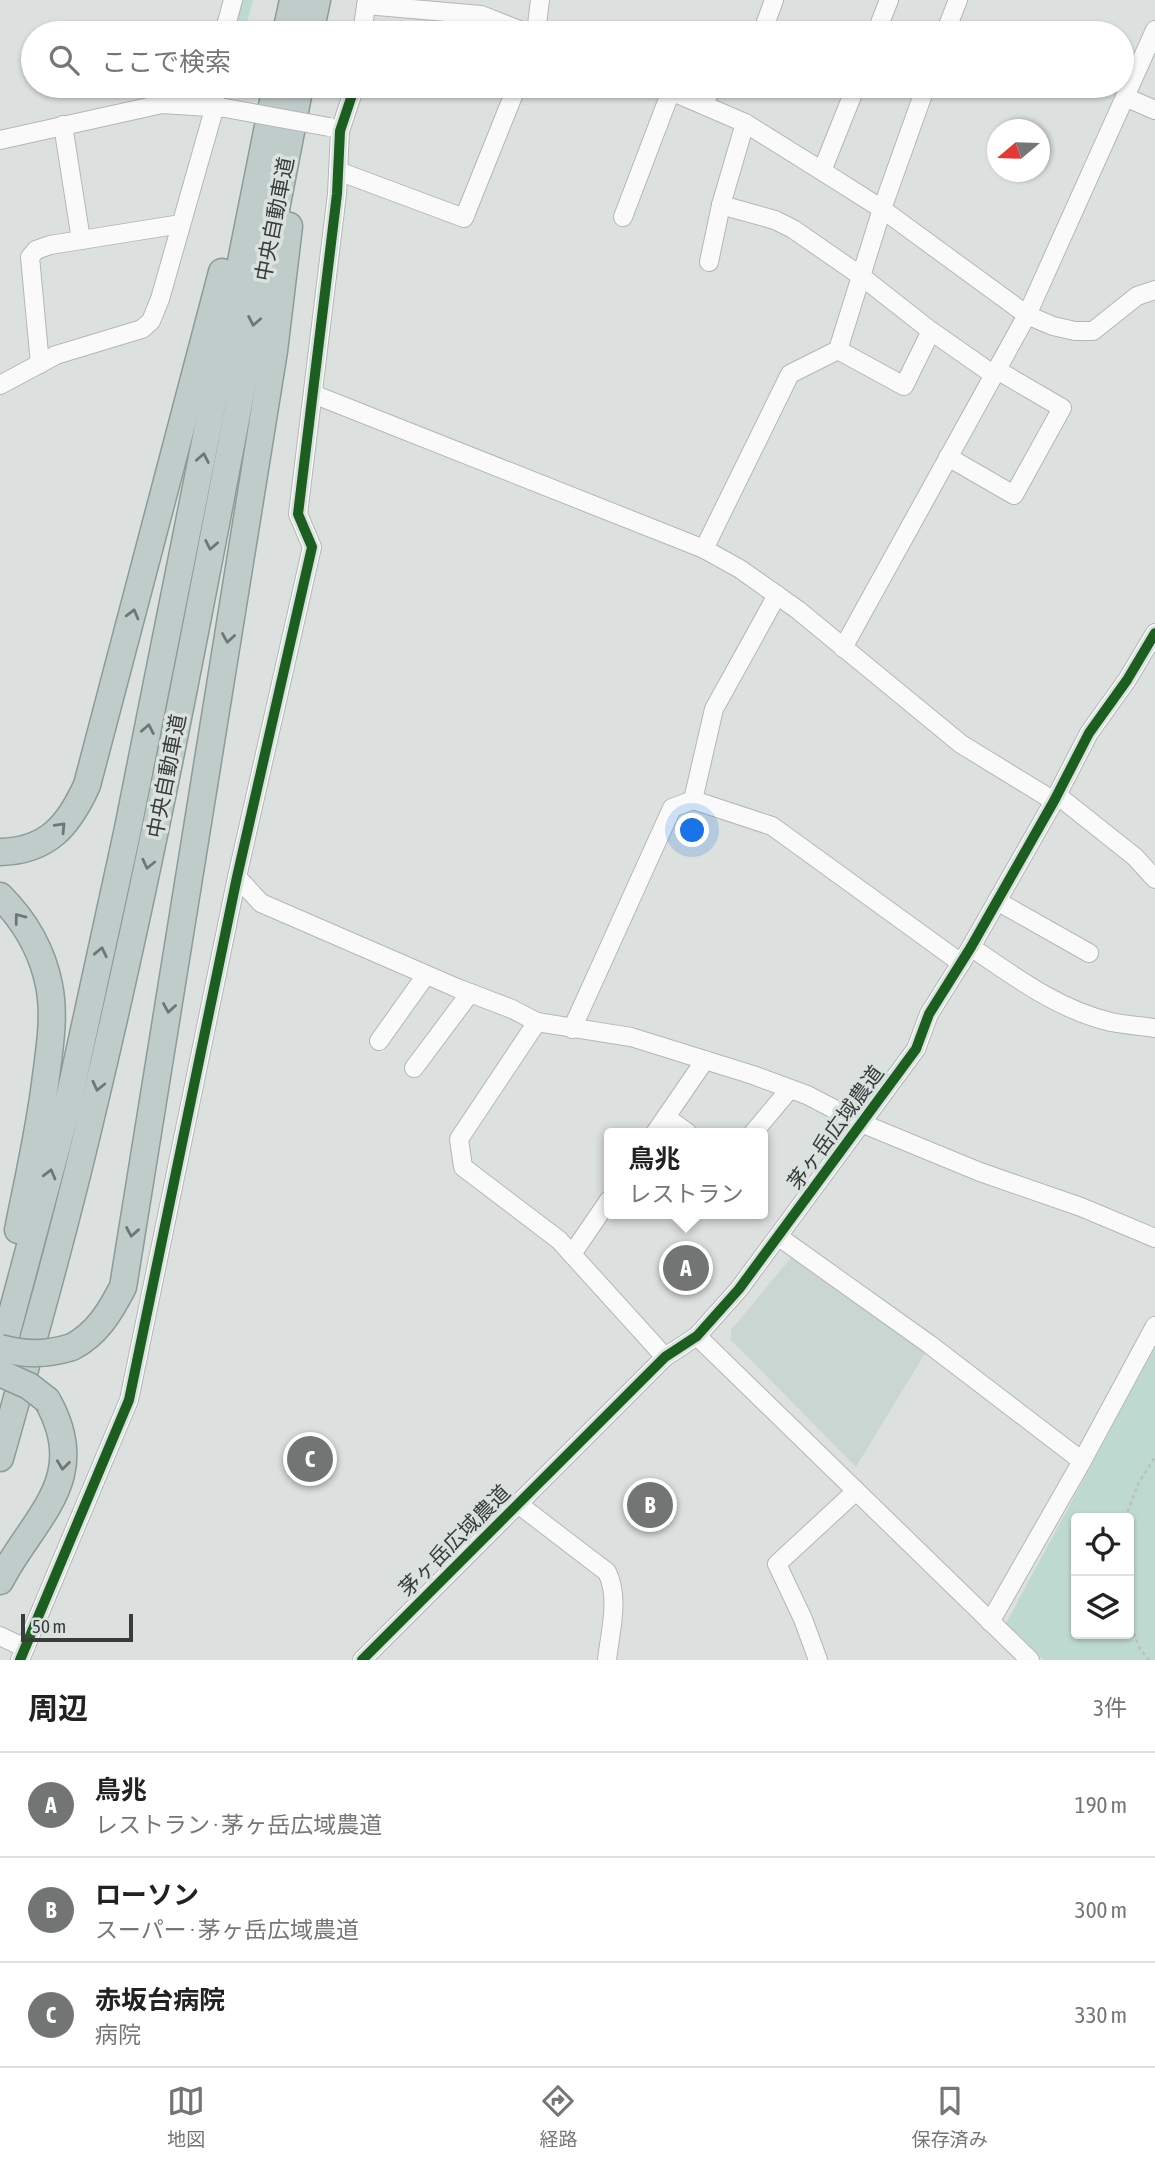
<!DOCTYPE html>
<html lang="ja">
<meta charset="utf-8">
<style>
body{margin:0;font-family:"Asap Condensed","Noto Sans JP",sans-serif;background:#f6f6f6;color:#222}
.controls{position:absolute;right:21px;bottom:21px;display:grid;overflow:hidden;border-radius:7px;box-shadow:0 2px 5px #0004}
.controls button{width:63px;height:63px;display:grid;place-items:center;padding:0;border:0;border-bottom:2px solid #e0e0e0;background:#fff;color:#222;font:35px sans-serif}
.compass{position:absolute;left:987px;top:119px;width:63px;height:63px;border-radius:50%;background:#fff;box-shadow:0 2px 5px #0004;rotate:251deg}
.scale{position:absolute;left:21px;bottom:18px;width:112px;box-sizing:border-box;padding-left:7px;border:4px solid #393c3b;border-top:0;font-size:19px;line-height:24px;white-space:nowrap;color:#393c3b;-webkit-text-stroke:5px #dae2df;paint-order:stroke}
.you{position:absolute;left:693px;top:831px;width:24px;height:24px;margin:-18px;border:5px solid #fff;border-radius:50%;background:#1a73e8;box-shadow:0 0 0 10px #1a73e833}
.badge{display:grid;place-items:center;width:46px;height:46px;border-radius:50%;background:#727574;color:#fff;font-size:23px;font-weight:700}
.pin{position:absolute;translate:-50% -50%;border:4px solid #fff;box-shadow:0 2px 7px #0006}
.popup{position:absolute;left:604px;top:1128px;width:164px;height:91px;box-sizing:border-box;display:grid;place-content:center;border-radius:7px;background:#fff;filter:drop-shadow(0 2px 5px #0005);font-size:23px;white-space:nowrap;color:#767676}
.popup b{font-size:26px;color:#222}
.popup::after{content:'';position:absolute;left:50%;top:100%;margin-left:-14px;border:14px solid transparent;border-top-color:#fff}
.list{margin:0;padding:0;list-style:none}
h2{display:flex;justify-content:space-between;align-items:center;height:91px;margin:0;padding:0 28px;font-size:30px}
h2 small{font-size:23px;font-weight:400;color:#767676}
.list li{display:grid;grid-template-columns:46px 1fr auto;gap:21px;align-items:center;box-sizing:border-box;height:105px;padding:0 28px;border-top:2px solid #e0e0e0}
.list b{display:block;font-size:26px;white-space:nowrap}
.list p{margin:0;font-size:23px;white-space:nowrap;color:#767676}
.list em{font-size:23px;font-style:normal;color:#767676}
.icon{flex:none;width:38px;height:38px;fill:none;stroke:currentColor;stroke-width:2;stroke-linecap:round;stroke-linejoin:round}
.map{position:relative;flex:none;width:1155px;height:1660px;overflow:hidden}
.search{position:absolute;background:#fff;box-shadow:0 2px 5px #0004;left:21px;right:21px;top:21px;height:77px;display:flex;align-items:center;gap:18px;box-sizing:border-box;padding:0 24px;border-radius:38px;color:#767676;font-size:26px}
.sheet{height:406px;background:#fff}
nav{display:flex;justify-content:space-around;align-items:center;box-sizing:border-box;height:98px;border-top:2px solid #e0e0e0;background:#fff;font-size:19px;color:#767676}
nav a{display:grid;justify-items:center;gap:4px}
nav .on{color:#727574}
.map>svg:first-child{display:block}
.built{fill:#cad6d1}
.green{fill:#bedad0;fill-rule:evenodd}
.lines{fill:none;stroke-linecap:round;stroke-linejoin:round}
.minor-casing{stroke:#b4b7b6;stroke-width:20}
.highway-casing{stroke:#8b9c96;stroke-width:29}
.path{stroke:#bdbebd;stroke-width:2.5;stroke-dasharray:3.5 3.5;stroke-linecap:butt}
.minor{stroke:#fafafa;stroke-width:18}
.highway{stroke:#bfccc9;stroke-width:26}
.minor-bridge-casing{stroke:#b4b7b6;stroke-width:20;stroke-linecap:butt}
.highway-bridge-casing{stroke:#8b9c96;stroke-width:29;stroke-linecap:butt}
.minor-bridge{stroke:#fafafa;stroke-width:18}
.highway-bridge{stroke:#bfccc9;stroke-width:26}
.cycleway-casing{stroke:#dae2df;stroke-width:15}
.cycleway{stroke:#1b5e20;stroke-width:10}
.oneway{stroke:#6f7674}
.labels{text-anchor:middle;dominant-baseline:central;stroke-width:7;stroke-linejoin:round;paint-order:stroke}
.street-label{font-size:21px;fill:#393c3b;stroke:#dae2df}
</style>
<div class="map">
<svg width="1155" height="1660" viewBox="0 0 1155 1660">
<rect width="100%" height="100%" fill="#dce0de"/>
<!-- built -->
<polygon class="built" points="794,1254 927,1350 856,1467 731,1340 731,1330"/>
<!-- green -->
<g class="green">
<polygon points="238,0 253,0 244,33 230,33"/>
<path d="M1155,1347V1660H1044L1004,1627ZM1076,1518H1129V1634H1076Z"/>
</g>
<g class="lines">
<defs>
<g id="minor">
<polyline points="366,5 481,15 527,33"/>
<polyline points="224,33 233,0"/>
<polyline points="362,33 367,0"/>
<polyline points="536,33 540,0"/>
<polyline points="762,33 774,0"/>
<polyline points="876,33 889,0"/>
<polyline points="945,33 958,0"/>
<polyline points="659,86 745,123 822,171 882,209 1027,315 1053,326 1075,331 1093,331 1137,296 1155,290"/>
<polyline points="1125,97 1155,110"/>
<polyline points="697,101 711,92 716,86"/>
<polyline points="63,125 81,240"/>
<polyline points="0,140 162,104 225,108"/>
<polyline points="338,171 464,218 517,86"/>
<polyline points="822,171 856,86"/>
<polyline points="721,205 775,220 793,229 861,276 931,331 994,375"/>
<polyline points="623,217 671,91"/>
<polyline points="709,262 721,205 745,123"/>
<polyline points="838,350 904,386 931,331"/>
<polyline points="40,364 30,257 36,250 50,245 181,224"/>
<polyline points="0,385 56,355 142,329 151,321 160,299 215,106 215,86"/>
<polyline points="313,394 704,549 740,569 798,610 961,744 1054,801"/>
<polyline points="948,457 1014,495 1062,408 997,370"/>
<polyline points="704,549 790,374 838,350 882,209 926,86"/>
<polyline points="843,648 1027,315 1155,30"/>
<polyline points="1057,795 1135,857 1155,879"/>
<polyline points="693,800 714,709 777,595"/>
<polyline points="237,877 261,903 457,988 512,1009 537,1022 631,1037 753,1075 807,1095 861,1123 980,1172 1081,1207 1155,1238"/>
<polyline points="997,901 1089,953"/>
<path d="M971,947C1015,977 1059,1010 1111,1022C1126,1025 1141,1026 1155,1028"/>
<polyline points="537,1022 459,1139 463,1167 559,1240 665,1357"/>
<polyline points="572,1029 672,808 693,800 772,826 961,963"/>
<polyline points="379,1041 426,975"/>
<polyline points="414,1068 470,993"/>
<polyline points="666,1117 688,1133"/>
<polyline points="655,1133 705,1060"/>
<polyline points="753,1133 790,1089"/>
<polyline points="779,1237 929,1344 1082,1461"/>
<polyline points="572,1254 609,1200"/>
<polyline points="697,1336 1030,1660"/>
<path d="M518,1504L607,1572C620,1598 610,1632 607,1660"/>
<polyline points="990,1622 1082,1461 1155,1326"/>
<polyline points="0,1636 25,1648"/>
<polyline points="20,1660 129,1400 237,877 312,547 298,514 337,194 340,131 355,86"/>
<polyline points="362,1660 665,1357 697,1336 739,1289 916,1049 929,1014 971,947 1054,801 1089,733 1127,680 1155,633"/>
<polyline points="818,1660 803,1619 777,1564 856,1491"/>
</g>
<g id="highway">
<polyline points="286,33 293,0"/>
<polyline points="310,33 317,0"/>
<path d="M0,852C48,851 69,825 87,785L222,272"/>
<path d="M0,896C25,921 42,950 49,985C55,1015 50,1046 46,1076C40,1128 28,1179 18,1230"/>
<path d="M72,1347C97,1334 110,1312 123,1287L274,351L289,226"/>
<polyline points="0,1358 67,1108 127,833 276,86"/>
<path d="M0,1458C32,1345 64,1232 91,1117C173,776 232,430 300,86"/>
<path d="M0,1581C34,1516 92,1479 47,1400"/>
</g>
</defs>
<!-- minor casing -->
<use href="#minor" class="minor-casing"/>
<!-- highway casing -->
<use href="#highway" class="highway-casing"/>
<!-- path -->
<g class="path">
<polyline points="1125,1518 1139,1482 1155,1457"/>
<polyline points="1129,1620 1140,1649 1149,1660"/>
</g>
<!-- minor -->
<use href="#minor" class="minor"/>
<!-- highway -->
<use href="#highway" class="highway"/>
<defs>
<polyline id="minor-bridge" points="225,108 329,127"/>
<g id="highway-bridge">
<path d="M0,1348C26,1355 46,1355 72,1347"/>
<polyline points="0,1373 29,1386 47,1400"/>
</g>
</defs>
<!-- minor-bridge casing -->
<use href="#minor-bridge" class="minor-bridge-casing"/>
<!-- highway-bridge casing -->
<use href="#highway-bridge" class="highway-bridge-casing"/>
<!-- minor-bridge -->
<use href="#minor-bridge" class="minor-bridge"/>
<!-- highway-bridge -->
<use href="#highway-bridge" class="highway-bridge"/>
<defs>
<g id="cycleway">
<polyline points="20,1660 129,1400 237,877 312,547 298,514 337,194 340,131 355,86"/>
<polyline points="362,1660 665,1357 697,1336 739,1289 916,1049 929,1014 971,947 1054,801 1089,733 1127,680 1155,633"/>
</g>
</defs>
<!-- cycleway casing -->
<use href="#cycleway" class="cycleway-casing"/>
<!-- cycleway -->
<use href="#cycleway" class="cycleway"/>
</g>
<!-- one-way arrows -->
<defs><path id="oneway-chevron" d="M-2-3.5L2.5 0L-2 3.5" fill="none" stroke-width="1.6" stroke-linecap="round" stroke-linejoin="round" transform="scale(1.75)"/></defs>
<g class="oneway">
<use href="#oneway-chevron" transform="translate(254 321) rotate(101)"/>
<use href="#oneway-chevron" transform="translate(203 458) rotate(-79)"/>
<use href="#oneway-chevron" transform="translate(211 545) rotate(101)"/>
<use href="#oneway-chevron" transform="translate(133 614) rotate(-75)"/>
<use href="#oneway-chevron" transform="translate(228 638) rotate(99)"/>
<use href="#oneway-chevron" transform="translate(148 729) rotate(-79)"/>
<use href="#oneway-chevron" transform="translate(61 827) rotate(-46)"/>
<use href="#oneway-chevron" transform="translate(148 864) rotate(103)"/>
<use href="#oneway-chevron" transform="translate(19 918) rotate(-127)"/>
<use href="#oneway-chevron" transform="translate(101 952) rotate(-78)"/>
<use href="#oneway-chevron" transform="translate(169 1008) rotate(99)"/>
<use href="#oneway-chevron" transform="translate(98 1086) rotate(103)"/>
<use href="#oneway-chevron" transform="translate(50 1174) rotate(-75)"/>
<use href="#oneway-chevron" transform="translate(132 1232) rotate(100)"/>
<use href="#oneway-chevron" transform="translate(63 1465) rotate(97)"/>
</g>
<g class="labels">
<!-- street labels -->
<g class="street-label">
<text transform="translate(274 219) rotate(-79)">中央自動車道</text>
<text transform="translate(166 776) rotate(-79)">中央自動車道</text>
<text transform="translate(835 1127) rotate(-54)">茅ヶ岳広域農道</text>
<text transform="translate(454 1540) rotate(-45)">茅ヶ岳広域農道</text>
</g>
</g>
</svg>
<div class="controls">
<button><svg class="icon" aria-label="locate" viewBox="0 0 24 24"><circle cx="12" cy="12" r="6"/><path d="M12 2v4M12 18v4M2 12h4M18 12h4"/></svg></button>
<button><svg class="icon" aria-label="layers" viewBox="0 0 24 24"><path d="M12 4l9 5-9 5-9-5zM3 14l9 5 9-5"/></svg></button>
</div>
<svg class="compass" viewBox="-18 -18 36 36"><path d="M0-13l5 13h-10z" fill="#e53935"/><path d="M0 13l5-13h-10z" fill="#767676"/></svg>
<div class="scale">50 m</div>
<div class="you"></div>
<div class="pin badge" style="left:686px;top:1268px">A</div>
<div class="popup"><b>鳥兆</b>レストラン</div>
<div class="pin badge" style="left:650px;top:1505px">B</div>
<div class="pin badge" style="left:310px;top:1459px">C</div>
<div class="search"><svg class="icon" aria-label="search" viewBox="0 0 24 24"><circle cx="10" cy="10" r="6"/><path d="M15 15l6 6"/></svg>ここで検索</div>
</div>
<section class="sheet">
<h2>周辺<small>3件</small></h2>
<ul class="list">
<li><span class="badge">A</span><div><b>鳥兆</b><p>レストラン · 茅ヶ岳広域農道</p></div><em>190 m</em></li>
<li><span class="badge">B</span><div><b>ローソン</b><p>スーパー · 茅ヶ岳広域農道</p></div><em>300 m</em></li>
<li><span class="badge">C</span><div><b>赤坂台病院</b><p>病院</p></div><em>330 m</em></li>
</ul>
</section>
<nav>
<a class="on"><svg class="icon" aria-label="map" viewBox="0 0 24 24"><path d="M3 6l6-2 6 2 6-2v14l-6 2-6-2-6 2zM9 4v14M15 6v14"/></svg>地図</a>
<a><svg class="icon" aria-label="directions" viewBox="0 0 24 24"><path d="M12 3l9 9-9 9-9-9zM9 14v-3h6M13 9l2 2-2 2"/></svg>経路</a>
<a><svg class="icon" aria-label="saved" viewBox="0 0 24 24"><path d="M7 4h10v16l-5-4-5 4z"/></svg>保存済み</a>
</nav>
